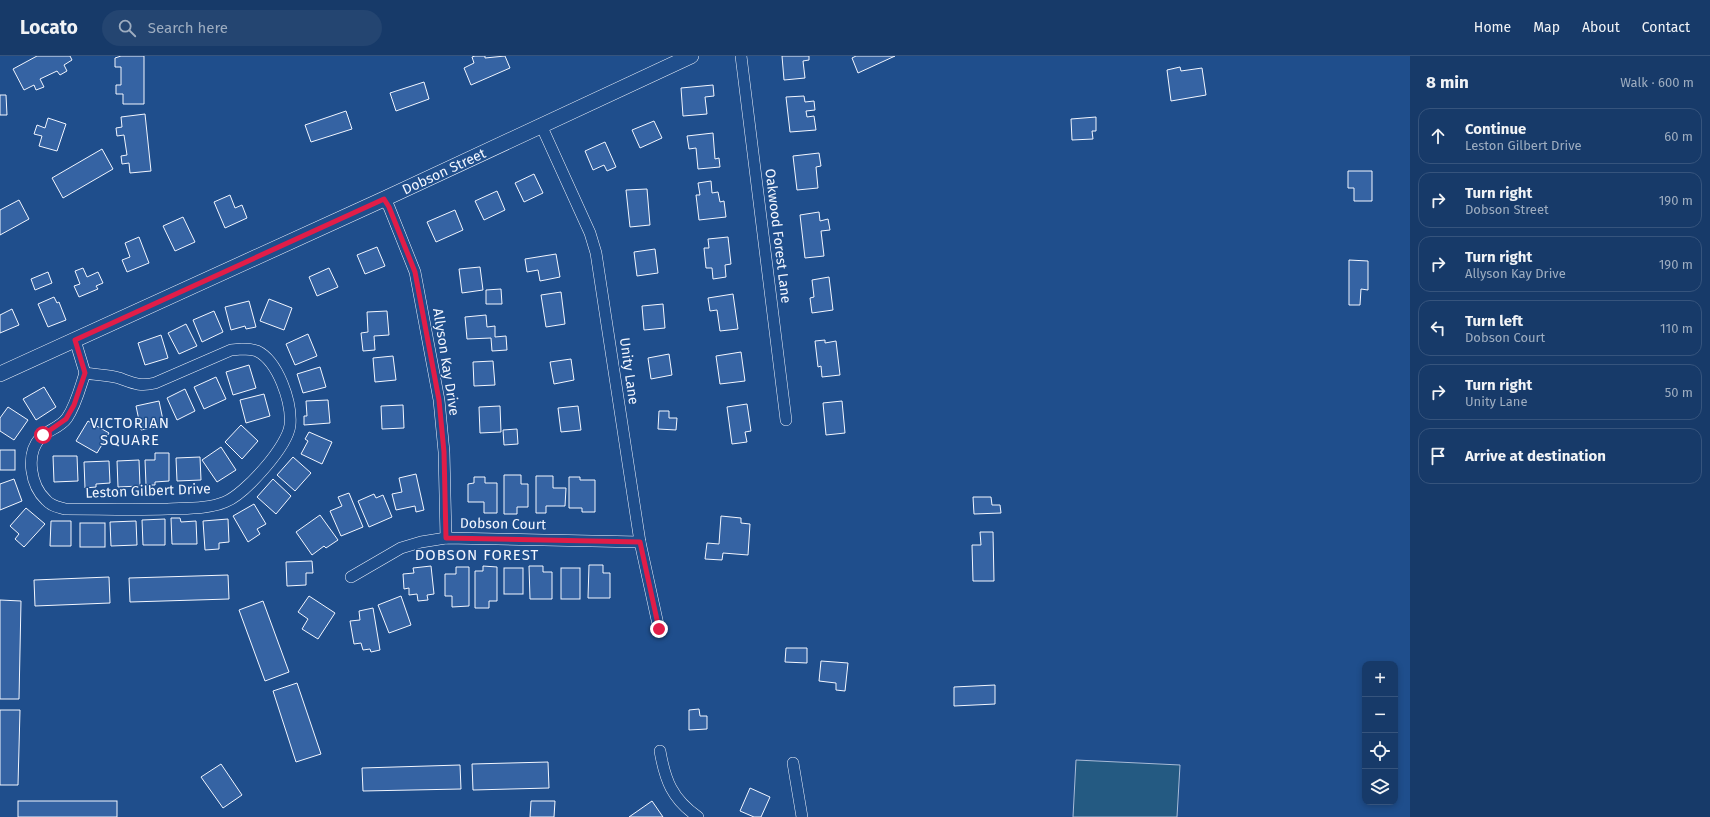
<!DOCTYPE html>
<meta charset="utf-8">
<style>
body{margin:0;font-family:"Fira Sans",sans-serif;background:#244571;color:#f1f3f6}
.controls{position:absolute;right:12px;bottom:12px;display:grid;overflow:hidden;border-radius:8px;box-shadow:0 2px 6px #0003}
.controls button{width:36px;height:36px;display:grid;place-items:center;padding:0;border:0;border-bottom:1px solid #36547d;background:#173a69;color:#f1f3f6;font:20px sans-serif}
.stop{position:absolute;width:12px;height:12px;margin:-9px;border:3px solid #e11d48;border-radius:50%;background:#fff}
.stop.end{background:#e11d48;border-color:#fff;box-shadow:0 1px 4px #0008}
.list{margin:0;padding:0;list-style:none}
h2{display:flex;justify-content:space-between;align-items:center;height:52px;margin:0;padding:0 16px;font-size:17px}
h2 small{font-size:13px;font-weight:400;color:#9eadc0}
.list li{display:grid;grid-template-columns:26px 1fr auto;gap:12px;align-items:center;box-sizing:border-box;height:56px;margin:0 8px 8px;padding:0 8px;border:1px solid #36547d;border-radius:12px}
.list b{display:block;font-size:15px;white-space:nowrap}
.list p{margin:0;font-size:13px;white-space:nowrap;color:#9eadc0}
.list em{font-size:13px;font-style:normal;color:#9eadc0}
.icon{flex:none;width:22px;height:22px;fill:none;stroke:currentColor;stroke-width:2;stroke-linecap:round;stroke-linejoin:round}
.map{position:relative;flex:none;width:1410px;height:761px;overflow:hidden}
header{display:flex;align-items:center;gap:24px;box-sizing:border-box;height:56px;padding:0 20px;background:#173a69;border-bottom:1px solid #36547d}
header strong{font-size:19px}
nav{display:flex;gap:22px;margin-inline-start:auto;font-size:14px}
.search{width:280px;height:36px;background:#244571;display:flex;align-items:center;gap:10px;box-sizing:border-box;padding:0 14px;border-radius:22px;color:#9eadc0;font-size:15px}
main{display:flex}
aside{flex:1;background:#173a69}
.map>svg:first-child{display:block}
.green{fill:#245a82;stroke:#a8bbd7}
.building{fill:#3563a3;stroke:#f2f6ff}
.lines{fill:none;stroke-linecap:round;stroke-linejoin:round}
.street-casing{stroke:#f2f6ff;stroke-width:12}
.secondary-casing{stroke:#f2f6ff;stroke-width:16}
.street{stroke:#1f4e8c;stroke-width:11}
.secondary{stroke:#1f4e8c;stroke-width:15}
.route{stroke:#e11d48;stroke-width:5}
.labels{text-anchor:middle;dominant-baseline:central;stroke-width:3;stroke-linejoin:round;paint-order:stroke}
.street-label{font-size:14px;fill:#f2f6ff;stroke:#1f4e8c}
.neighbourhood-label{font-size:15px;letter-spacing:1px;fill:#f2f6ff;stroke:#1f4e8c}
</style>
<header>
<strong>Locato</strong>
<div class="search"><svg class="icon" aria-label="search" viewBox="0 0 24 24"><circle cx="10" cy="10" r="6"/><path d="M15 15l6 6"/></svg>Search here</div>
<nav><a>Home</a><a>Map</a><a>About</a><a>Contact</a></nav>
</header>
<main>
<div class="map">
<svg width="1410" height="761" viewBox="0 0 1410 761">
<rect width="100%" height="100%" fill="#1f4e8c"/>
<!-- green -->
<polygon class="green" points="1076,704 1180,709 1177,761 1073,761"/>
<!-- building -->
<g class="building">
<polygon points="37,0 70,0 72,4 64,9 67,15 60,19 57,15 40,23 44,31 36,34 34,29 24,34 13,13"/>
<polygon points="121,0 144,0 144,48 123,48 123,38 116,38 116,29 121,29 121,11 115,11 115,2"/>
<polygon points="475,0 485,0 485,2 505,0 510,12 471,29 464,12 474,7 472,1"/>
<polygon points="782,0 809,0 809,4 803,5 805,22 784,24"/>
<polygon points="856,0 895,0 858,17 852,2"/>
<polygon points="1180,11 1181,15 1202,12 1206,39 1171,45 1167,14"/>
<polygon points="424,26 429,43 396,55 390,37"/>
<polygon points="713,29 714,40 705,41 707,58 683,60 681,32"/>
<polygon points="0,39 6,39 7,59 0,59"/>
<polygon points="804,40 805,46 814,45 815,54 806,55 807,61 814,60 816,74 790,76 786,41"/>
<polygon points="346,55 352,73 311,86 305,69"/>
<polygon points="145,58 151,115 130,117 129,107 122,108 121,100 127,99 124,79 117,80 116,72 122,71 121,61"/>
<polygon points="1096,61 1096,75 1092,75 1093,83 1072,84 1071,63"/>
<polygon points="48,62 66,68 57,95 39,90 42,80 34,78 37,69 45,72"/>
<polygon points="654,65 662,82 640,92 632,74"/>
<polygon points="713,77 715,103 719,102 720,111 698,113 696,92 689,93 687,80"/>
<polygon points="605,86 616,111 607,115 604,109 593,114 585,95"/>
<polygon points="102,93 113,113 63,142 52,122"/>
<polygon points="819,97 821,110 816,111 818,132 797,134 793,100"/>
<polygon points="1348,115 1372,115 1372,145 1354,145 1354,132 1348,132"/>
<polygon points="534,118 543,137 524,146 515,127"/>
<polygon points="711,125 712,137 718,136 720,146 724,145 726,161 699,164 696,139 700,139 698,127"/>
<polygon points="647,133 650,169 630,171 626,134"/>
<polygon points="497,135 505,154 484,164 475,145"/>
<polygon points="230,139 235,152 242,149 247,162 225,172 214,146"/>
<polygon points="19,144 29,163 0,179 0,154"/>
<polygon points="455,154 463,174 436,186 427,166"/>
<polygon points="819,156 820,165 828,163 830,174 821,175 824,200 805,202 800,159"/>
<polygon points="183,161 195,186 175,195 163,170"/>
<polygon points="139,181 149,207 127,216 122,204 130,201 125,187"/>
<polygon points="728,181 731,208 725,209 726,221 713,223 712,212 706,212 704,192 709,192 708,183"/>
<polygon points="377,191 385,210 365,218 357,199"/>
<polygon points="655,193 658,217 637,220 634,196"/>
<polygon points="556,198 560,221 540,225 538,214 527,216 525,203"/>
<polygon points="1349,204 1368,205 1368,234 1361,233 1360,249 1349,249"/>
<polygon points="480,211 483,234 462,237 459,213"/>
<polygon points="83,212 87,221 98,216 103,227 96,230 98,233 79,241 74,230 80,228 75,215"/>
<polygon points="329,212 338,231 317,240 309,221"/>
<polygon points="48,216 52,227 35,234 31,223"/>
<polygon points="829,221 833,254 812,257 810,242 814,241 812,224"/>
<polygon points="501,233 502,248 486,248 486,234"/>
<polygon points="561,236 565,268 546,271 541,239"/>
<polygon points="733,238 738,273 720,275 717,254 710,255 708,242"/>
<polygon points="54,241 57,247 59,246 66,264 48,271 38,248"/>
<polygon points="269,243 292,252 284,274 260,265"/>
<polygon points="249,245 256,271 246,273 245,270 231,274 225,251"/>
<polygon points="663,248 665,272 644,274 642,250"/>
<polygon points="12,253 19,269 0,277 0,259"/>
<polygon points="214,255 223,276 202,286 193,264"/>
<polygon points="387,255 389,279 374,280 375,294 363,295 361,277 368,276 367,256"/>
<polygon points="486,259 487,271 495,270 495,281 506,280 507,294 492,295 491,282 467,283 465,261"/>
<polygon points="186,268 197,290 179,298 168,277"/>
<polygon points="308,278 317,300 295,309 286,288"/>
<polygon points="161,279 168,302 145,309 138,287"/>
<polygon points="825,284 825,287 836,285 840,319 822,321 821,310 818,311 815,285"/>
<polygon points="741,296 745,325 720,328 716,300"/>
<polygon points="669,298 672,319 651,323 648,302"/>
<polygon points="393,300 396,324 375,326 373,302"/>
<polygon points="571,303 574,324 554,328 550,306"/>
<polygon points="493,305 495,329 474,330 473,306"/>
<polygon points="249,309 256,332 233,339 226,316"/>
<polygon points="320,311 326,331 303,337 297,318"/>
<polygon points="216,321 226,343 204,353 194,331"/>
<polygon points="44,331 56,351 36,364 23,343"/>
<polygon points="185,333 195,355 177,364 167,342"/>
<polygon points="264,338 270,360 246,367 240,344"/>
<polygon points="328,344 330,367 304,369 304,360 307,360 306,345"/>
<polygon points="159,345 164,369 141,374 136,350"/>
<polygon points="842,345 845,377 826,379 823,347"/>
<polygon points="747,348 751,375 745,376 747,386 732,388 727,351"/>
<polygon points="403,349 404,372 382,373 381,350"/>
<polygon points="500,350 501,376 480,377 479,351"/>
<polygon points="578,350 581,374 561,376 558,352"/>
<polygon points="8,351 28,364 14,384 0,375 0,362"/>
<polygon points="659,355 669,355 669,362 677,362 676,374 658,373"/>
<polygon points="88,365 109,377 97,397 76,385"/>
<polygon points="241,369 258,385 242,403 225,386"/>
<polygon points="517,373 518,388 504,389 503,374"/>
<polygon points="309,376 332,386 322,408 301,398 308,385 305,383"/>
<polygon points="221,391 236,414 217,426 202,404"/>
<rect x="0" y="394" width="15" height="20"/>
<polygon points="155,397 169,397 169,425 155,426 155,429 146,429 145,404 155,404"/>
<polygon points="53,400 77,400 78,425 54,426"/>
<polygon points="200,401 201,424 177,425 176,402"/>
<polygon points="293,401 311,417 295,435 277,419"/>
<polygon points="139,404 140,430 118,431 117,405"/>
<polygon points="109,405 110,427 96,428 96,431 85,432 84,406"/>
<polygon points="416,418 424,454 416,456 415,450 396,454 392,438 402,436 399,422"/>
<polygon points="504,419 521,419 521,428 528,428 528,451 517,451 517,458 504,458"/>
<polygon points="536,420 553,420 553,432 566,432 565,450 546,450 546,457 536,457"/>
<polygon points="474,421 485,421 485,427 497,427 497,457 484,457 484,446 468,446 468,428 474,427"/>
<polygon points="569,421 580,421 580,424 595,424 595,456 582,456 582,452 569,452"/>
<polygon points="14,423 22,445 0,454 0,428"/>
<polygon points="273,423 291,440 276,458 257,441"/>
<polygon points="349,437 363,471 341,480 330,455 342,450 338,441"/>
<polygon points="374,438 376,442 383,439 392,461 369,471 358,445"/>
<polygon points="973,441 991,441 992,449 1000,449 1001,457 974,458"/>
<polygon points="254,448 266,468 257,473 260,478 248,486 233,460"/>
<polygon points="26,452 45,468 24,491 15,483 19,478 10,470"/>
<polygon points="320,459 338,484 326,492 324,490 312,499 296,476"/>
<polygon points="721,460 741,462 741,467 750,468 748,499 723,497 722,504 705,503 707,487 719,488"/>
<polygon points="171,462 180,462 181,466 196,465 197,488 172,488"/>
<polygon points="165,463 165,489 143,489 142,464"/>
<polygon points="228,463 229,486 219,487 219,493 205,494 203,465"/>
<polygon points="51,465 71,465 71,490 50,490"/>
<polygon points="136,465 137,489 111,490 110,466"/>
<rect x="80" y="467" width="25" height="24"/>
<polygon points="980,476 993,476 994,525 973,525 972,489 981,489"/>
<polygon points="312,505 313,517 306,517 306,529 287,530 286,506"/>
<polygon points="589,509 603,509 603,517 610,517 610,542 588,542"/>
<polygon points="431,510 434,538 427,539 428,544 418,545 417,538 409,539 409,532 404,533 403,518 414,517 413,512"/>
<polygon points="483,510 497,511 497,545 489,545 489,552 475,552 475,515 483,515"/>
<polygon points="529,510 543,510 543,516 552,516 552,543 530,543"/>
<polygon points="456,511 469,511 469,550 452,551 452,540 445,540 445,518 456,518"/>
<rect x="504" y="512" width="19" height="26"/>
<rect x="561" y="512" width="19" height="31"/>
<polygon points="228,519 229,543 130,546 129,522"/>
<polygon points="109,521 110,547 35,550 34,524"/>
<polygon points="309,540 335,557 318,583 302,573 308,563 298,556"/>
<polygon points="401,540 411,569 389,577 378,549"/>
<polygon points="0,544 21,545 19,643 0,643"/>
<polygon points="263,545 289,616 265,625 239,554"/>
<polygon points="373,552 380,594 371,596 370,593 363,594 361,587 354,588 350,565 360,564 359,555"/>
<polygon points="786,592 807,592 807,607 785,606"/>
<polygon points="821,605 848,607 845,635 836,634 836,627 819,625"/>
<polygon points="297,627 321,698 296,706 273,635"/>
<polygon points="995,629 995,648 954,650 954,631"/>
<polygon points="699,653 700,660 707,660 707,673 689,674 689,654"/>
<polygon points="0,654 20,654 18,729 0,729"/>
<polygon points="548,706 549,732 473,734 472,708"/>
<polygon points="221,708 242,739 223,752 201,721"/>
<polygon points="460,709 461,733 363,735 362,712"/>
<polygon points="750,732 770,741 761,761 754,761 740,755"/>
<rect x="18" y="745" width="99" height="16"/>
<polygon points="531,745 555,745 554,761 530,761"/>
<polygon points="652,745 663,761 629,761"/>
</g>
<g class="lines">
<defs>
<g id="street">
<polyline points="741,0 786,364"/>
<polyline points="541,69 590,177 596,197 640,486 659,573"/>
<polyline points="384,143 389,151 415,216 439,344 444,396 446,482"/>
<polyline points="75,284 85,317"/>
<path d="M242,293C247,293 252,293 257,295C278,305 292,346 290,369C288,390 245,438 225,446C208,453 186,452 168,453C134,454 99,453 65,453C58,451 51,450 46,444C31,430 25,399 40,382C47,374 60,372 67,362C76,349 80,332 85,317C96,319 109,319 119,322C133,327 140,331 155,327L231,294Z"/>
<polyline points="351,521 401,492 421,486 446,482 640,486"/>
<path d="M660,695C665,724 672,743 698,761"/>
<polyline points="793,707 802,761"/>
</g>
<g id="secondary">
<path id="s1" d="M0,318L384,143L691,0"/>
</g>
</defs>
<!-- street casing -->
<use href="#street" class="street-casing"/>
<!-- secondary casing -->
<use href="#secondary" class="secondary-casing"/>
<!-- street -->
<use href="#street" class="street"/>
<!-- secondary -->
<use href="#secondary" class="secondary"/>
</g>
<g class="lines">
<!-- route -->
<polyline class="route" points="43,379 66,363 74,349 85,317 75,284 384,143 389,151 415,216 439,344 444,396 446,482 640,486 659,573"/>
</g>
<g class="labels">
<!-- street labels -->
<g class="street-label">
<text stroke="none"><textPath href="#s1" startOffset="488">Dobson Street</textPath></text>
<text transform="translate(778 180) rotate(83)">Oakwood Forest Lane</text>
<text transform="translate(446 306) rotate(81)">Allyson Kay Drive</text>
<text transform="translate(629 315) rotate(82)">Unity Lane</text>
<text transform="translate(148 435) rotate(-2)">Leston Gilbert Drive</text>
<text transform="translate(503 468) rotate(1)">Dobson Court</text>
</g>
<!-- neighbourhood labels -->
<g class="neighbourhood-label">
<text x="130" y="367">VICTORIAN<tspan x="130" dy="17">SQUARE</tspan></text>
<text x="477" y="499">DOBSON FOREST</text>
</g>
</g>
</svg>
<div class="controls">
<button>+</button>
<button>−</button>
<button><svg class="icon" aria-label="locate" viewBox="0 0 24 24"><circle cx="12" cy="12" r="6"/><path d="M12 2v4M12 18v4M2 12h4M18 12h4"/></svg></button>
<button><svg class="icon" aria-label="layers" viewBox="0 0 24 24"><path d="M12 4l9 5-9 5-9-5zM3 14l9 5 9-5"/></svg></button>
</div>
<div class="stop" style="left:43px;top:379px"></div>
<div class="stop end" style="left:659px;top:573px"></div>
</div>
<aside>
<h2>8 min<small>Walk · 600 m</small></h2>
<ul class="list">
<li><svg class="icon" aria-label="ahead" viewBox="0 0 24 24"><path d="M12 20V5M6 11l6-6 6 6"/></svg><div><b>Continue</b><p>Leston Gilbert Drive</p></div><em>60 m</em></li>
<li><svg class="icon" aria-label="right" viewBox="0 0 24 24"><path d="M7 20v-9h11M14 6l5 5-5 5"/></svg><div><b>Turn right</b><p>Dobson Street</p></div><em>190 m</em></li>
<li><svg class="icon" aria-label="right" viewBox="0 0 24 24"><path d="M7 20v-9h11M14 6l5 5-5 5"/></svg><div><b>Turn right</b><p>Allyson Kay Drive</p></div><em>190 m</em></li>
<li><svg class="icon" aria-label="left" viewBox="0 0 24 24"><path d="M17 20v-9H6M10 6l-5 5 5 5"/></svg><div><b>Turn left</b><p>Dobson Court</p></div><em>110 m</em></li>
<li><svg class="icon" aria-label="right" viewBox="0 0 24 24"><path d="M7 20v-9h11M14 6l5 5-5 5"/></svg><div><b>Turn right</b><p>Unity Lane</p></div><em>50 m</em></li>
<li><svg class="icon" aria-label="arrive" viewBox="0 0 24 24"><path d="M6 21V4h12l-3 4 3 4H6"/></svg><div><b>Arrive at destination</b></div></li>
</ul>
</aside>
</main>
